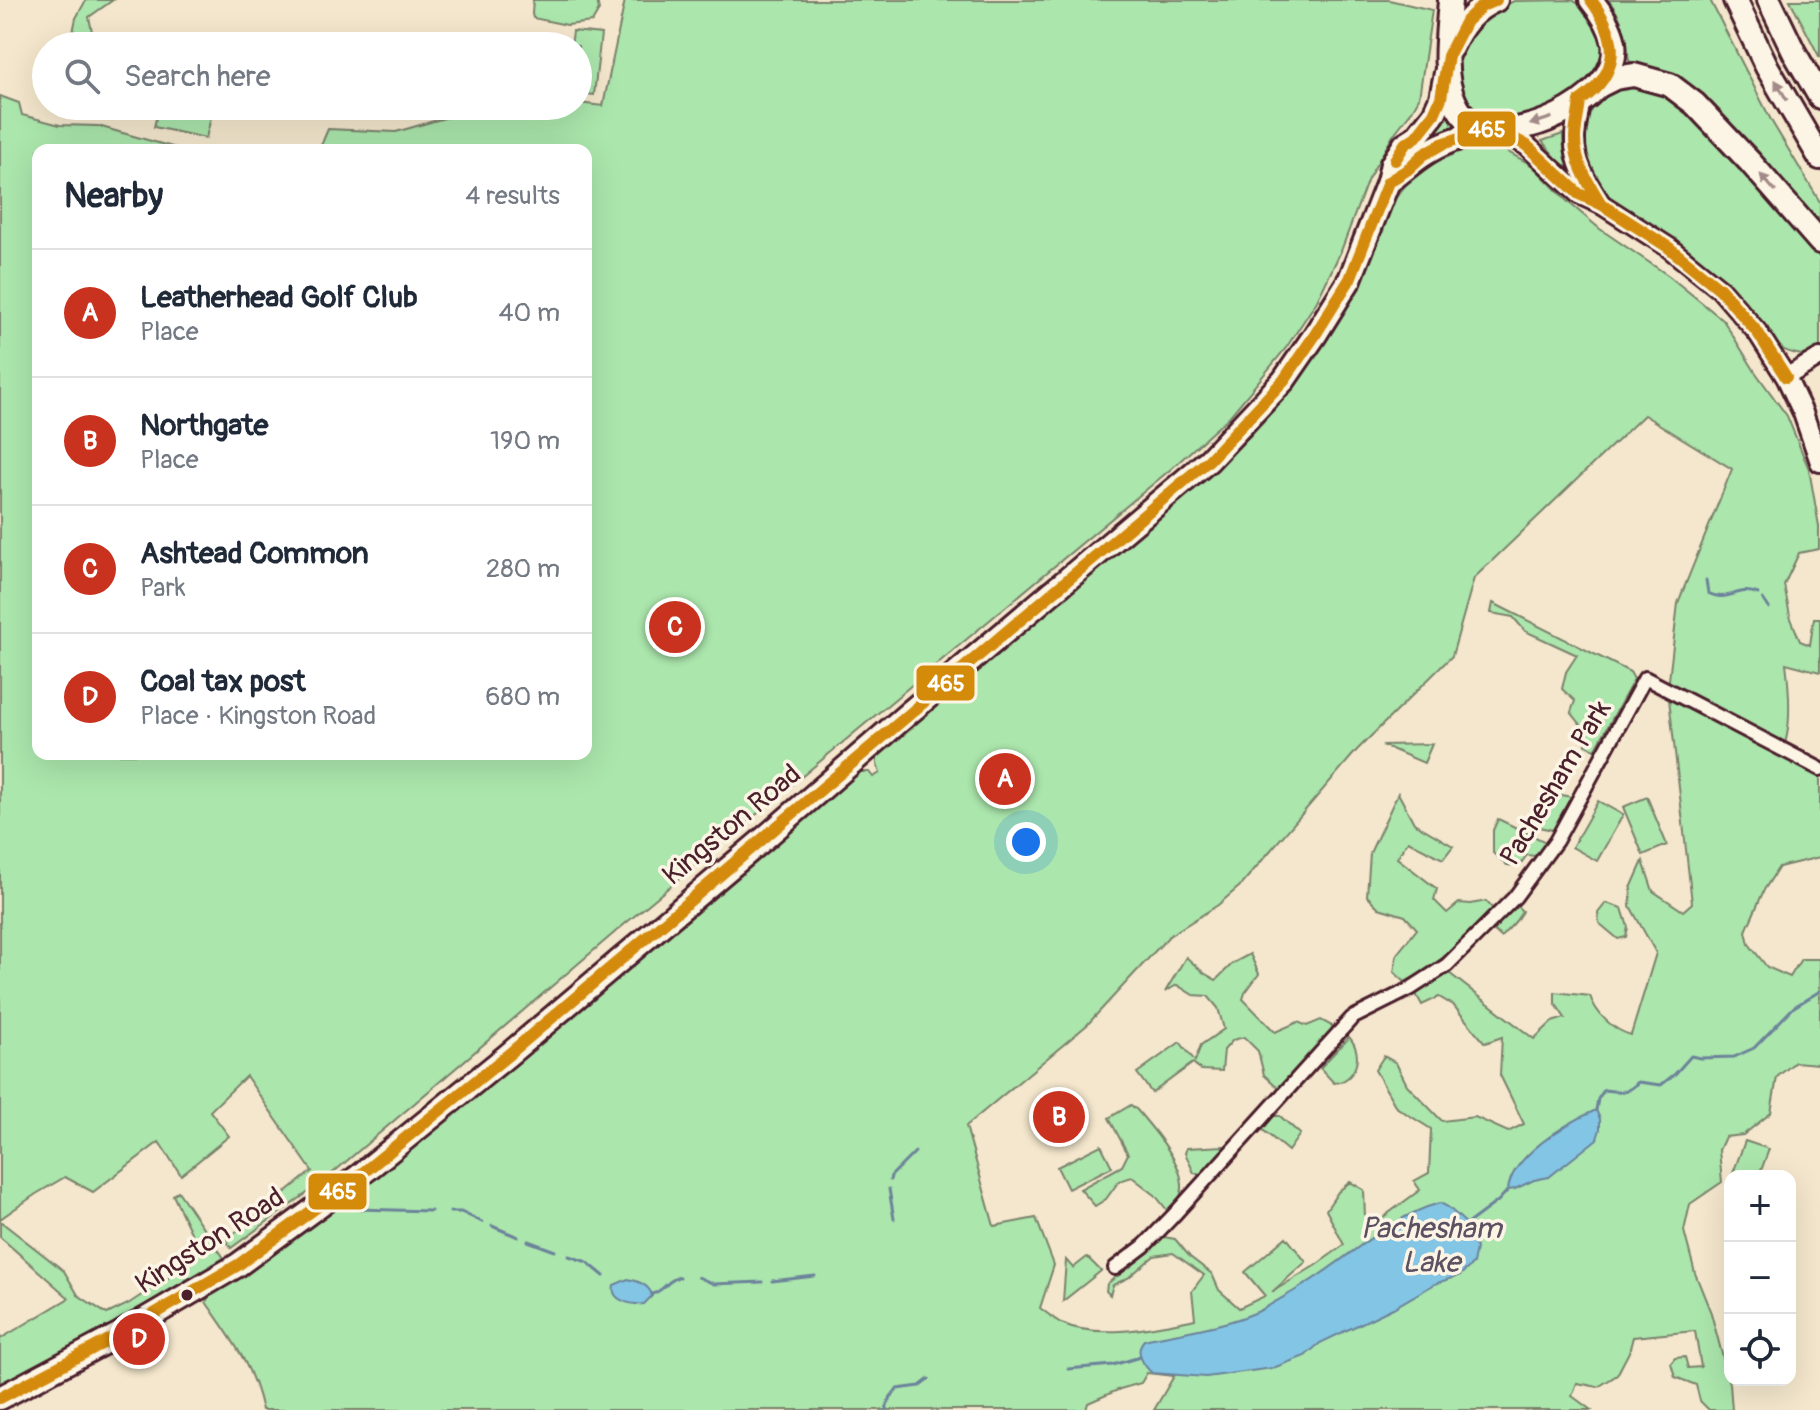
<!DOCTYPE html>
<meta charset="utf-8">
<style>
body{margin:0;font-family:Pangolin,sans-serif;background:#f6f6f7;color:#1f2937}
.controls{position:absolute;right:24px;bottom:24px;display:grid;overflow:hidden;border-radius:16px;box-shadow:0 8px 32px #0002}
.controls button{width:72px;height:72px;display:grid;place-items:center;padding:0;border:0;border-bottom:2px solid #e0e1e3;background:#fff;color:#1f2937;font:40px sans-serif}
.you{position:absolute;left:1026px;top:842px;width:28px;height:28px;margin:-20px;border:6px solid #fff;border-radius:50%;background:#1a73e8;box-shadow:0 0 0 12px #1a73e833}
.badge{display:grid;place-items:center;width:52px;height:52px;border-radius:50%;background:#c8321e;color:#fff;font-size:26px;font-weight:700}
.pin{position:absolute;translate:-50% -50%;border:4px solid #fff;box-shadow:0 2px 8px #0006}
.list{margin:0;padding:0;list-style:none}
h2{display:flex;justify-content:space-between;align-items:center;height:104px;margin:0;padding:0 32px;font-size:34px}
h2 small{font-size:26px;font-weight:400;color:#747a83}
.list li{display:grid;grid-template-columns:52px 1fr auto;gap:24px;align-items:center;box-sizing:border-box;height:128px;padding:0 32px;border-top:2px solid #e0e1e3}
.list b{display:block;font-size:30px;white-space:nowrap}
.list p{margin:0;font-size:26px;white-space:nowrap;color:#747a83}
.list em{font-size:26px;font-style:normal;color:#747a83}
.icon{flex:none;width:44px;height:44px;fill:none;stroke:currentColor;stroke-width:2;stroke-linecap:round;stroke-linejoin:round}
.map{position:relative;flex:none;width:1820px;height:1410px;overflow:hidden}
.search{position:absolute;background:#fff;box-shadow:0 8px 32px #0002;left:32px;top:32px;width:560px;height:88px;display:flex;align-items:center;gap:20px;box-sizing:border-box;padding:0 28px;border-radius:44px;color:#747a83;font-size:30px}
.panel{position:absolute;background:#fff;box-shadow:0 8px 32px #0002;left:32px;top:144px;width:560px;height:616px;border-radius:16px}
.map>svg:first-child{display:block}
.green{fill:#abe6ac;stroke:#7a826c;stroke-width:2;fill-rule:evenodd}
.water{fill:#83c5e4;stroke:#6c839a;stroke-width:2}
.lines{fill:none;stroke-linecap:round;stroke-linejoin:round}
.stream{stroke:#6c839a;stroke-width:3}
.street-casing{stroke:#4a1f2b;stroke-width:18}
.secondary-casing{stroke:#4a1f2b;stroke-width:22}
.primary-casing{stroke:#4a1f2b;stroke-width:24}
.highway-casing{stroke:#4a1f2b;stroke-width:28}
.street{stroke:#fcf5e5;stroke-width:12}
.secondary{stroke:#fcf5e5;stroke-width:16}
.primary{stroke:#fcf5e5;stroke-width:18}
.highway{stroke:#fcf5e5;stroke-width:22}
.bus-1-casing{stroke:#fcf5e5;stroke-width:18}
.bus-1{stroke:#d48b09;stroke-width:12}
.oneway{fill:#a38a88}
.bus-dot{fill:#4a1f2b;stroke:#fcf5e5;stroke-width:3}
.labels{text-anchor:middle;dominant-baseline:central;stroke-width:7;stroke-linejoin:round;paint-order:stroke}
.street-label{font-size:28px;fill:#4a1f2b;stroke:#fcf5e5}
.water-label{font-size:30px;font-style:italic;fill:#5b5162;stroke:#fcf5e5}
.line-badge{stroke:#fcf5e5;stroke-width:3}
.badge-label{font-size:22px;text-anchor:middle;font-weight:bold;fill:#fff}
</style>
<div class="map">
<svg width="1820" height="1410" viewBox="0 0 1820 1410">
<rect width="100%" height="100%" fill="#f4e7cd"/>
<filter id="ink" filterUnits="userSpaceOnUse"><feTurbulence type="fractalNoise" baseFrequency=".0125" numOctaves="2"/><feDisplacementMap in="SourceGraphic" scale="16" xChannelSelector="R" yChannelSelector="G"/><feConvolveMatrix kernelMatrix="1 2 1 2 8 2 1 2 1" color-interpolation-filters="sRGB"/></filter>
<g filter="url(#ink)">
<!-- green -->
<g class="green">
<polygon points="86,0 113,0 89,17 95,46 70,46 76,18"/>
<polygon points="533,0 597,0 599,10 592,22 567,25 533,18 532,14"/>
<polygon points="625,0 1389,0 1432,10 1419,98 1411,112 1394,134 1368,179 1341,251 1317,301 1286,348 1229,417 1171,469 620,928 321,1183 231,1248 226,1240 312,1171 246,1076 210,1111 229,1136 181,1175 159,1142 93,1192 65,1177 36,1194 0,1219 0,96 19,103 22,115 60,125 98,126 183,150 38,150 38,754 586,754 586,150 319,150 328,129 396,132 451,116 461,106 578,106 578,103 603,106"/>
<path d="M1572,0C1583,5 1587,11 1594,20C1600,29 1601,33 1602,43C1607,88 1553,110 1517,116C1505,118 1492,120 1480,115C1467,109 1461,95 1453,82L1460,36L1486,14L1514,1Z"/>
<path d="M1608,0H1710L1772,122L1820,202V218L1808,214L1662,74L1629,61C1626,37 1624,19 1608,0Z"/>
<polygon points="1790,0 1820,0 1820,58"/>
<polygon points="573,31 601,34 594,95 578,93 578,46 571,46"/>
<path d="M1629,86L1647,88L1670,95L1694,116L1820,257V361L1815,353C1803,357 1795,354 1784,350L1623,208C1610,198 1591,182 1586,166C1577,140 1586,106 1610,92C1616,90 1623,88 1629,86Z"/>
<polygon points="159,106 181,106 212,113 206,138 154,127"/>
<polygon points="1444,107 1454,120 1462,125 1406,157"/>
<path d="M1563,134C1562,154 1571,171 1583,187L1567,172L1542,141Z"/>
<path d="M1476,150L1506,151L1532,165L1567,201L1600,229L1669,276L1723,320L1756,373L1787,416L1809,469L1819,526V549L1799,553L1784,585L1790,616L1800,641L1810,645L1814,618H1820V672L1786,663C1789,687 1793,734 1780,755L1820,774V857L1779,867L1764,890L1746,931L1749,944L1767,967L1790,977L1801,959H1820V1062L1818,1064L1795,1062L1777,1077L1771,1113L1743,1135L1725,1137L1719,1150L1722,1182L1690,1204L1684,1231L1695,1273L1711,1313L1730,1384L1732,1410H1709L1700,1401L1696,1385L1675,1377L1671,1363L1675,1358L1685,1357L1688,1368L1701,1367L1695,1331L1633,1337L1629,1352L1617,1375L1598,1387L1577,1383L1572,1396L1591,1410H1154L1174,1376L1147,1373L1141,1383L1120,1389L1088,1403L1086,1410H262C252,1364 232,1340 206,1302L210,1294L277,1248L857,772H869L873,777L880,773L877,764V754L898,733L1065,596L1250,436L1315,356L1348,299L1389,207L1408,182L1427,165L1448,153ZM1644,415L1732,469L1678,603L1669,680V699L1692,903L1683,911L1653,891L1643,861L1631,888L1630,906L1656,953L1631,1035C1613,1030 1596,1014 1590,996L1555,992V1003L1565,1018L1552,1022L1534,1039L1449,973L1416,994L1422,1005L1439,997L1454,1006L1485,1043L1502,1037L1500,1075L1524,1124L1508,1132L1475,1117L1442,1121L1407,1085L1396,1063L1384,1056L1375,1070L1396,1107L1431,1129L1429,1173L1414,1181L1420,1190L1375,1223L1365,1218L1364,1190L1350,1182L1338,1192L1326,1210L1344,1245L1316,1265L1272,1292L1306,1262L1286,1237L1245,1272L1265,1296L1239,1308L1219,1290L1212,1274L1190,1257L1175,1239L1164,1237L1107,1284L1106,1291L1110,1295L1113,1285L1128,1278L1154,1256L1173,1253L1204,1275L1192,1291L1195,1319C1156,1327 1099,1340 1061,1323C1054,1319 1047,1313 1040,1308L1054,1265L1036,1218L994,1226L966,1126L1087,1025L1169,936L1218,905L1240,886L1357,750L1452,656L1474,578Z"/>
<polygon points="1493,603 1630,672 1634,679 1595,750 1586,745 1586,731 1571,712 1575,701 1562,689 1566,672 1577,655 1525,631 1513,617 1491,613"/>
<polygon points="1432,744 1424,763 1382,745"/>
<path d="M1398,793L1414,823L1453,846L1443,859L1408,841L1397,858L1437,889L1434,900L1447,913L1459,903L1471,904L1486,901L1494,910C1467,938 1440,964 1405,982L1394,972L1397,954L1417,929L1405,916L1379,908L1367,896L1370,853Z"/>
<polygon points="1557,794 1571,797 1553,830 1539,827 1533,815 1540,797"/>
<polygon points="1647,797 1667,845 1643,855 1623,807"/>
<polygon points="1598,801 1623,815 1597,861 1572,847"/>
<polygon points="1498,819 1546,842 1535,856 1527,855 1519,866 1507,865 1493,853 1493,830"/>
<polygon points="1606,903 1622,908 1628,927 1626,937 1618,939 1599,923 1598,913"/>
<path d="M1516,905L1522,911C1517,923 1509,927 1501,937L1491,928Z"/>
<polygon points="1250,954 1259,974 1245,993 1243,999 1275,1032 1298,1022 1307,1026 1321,1020 1334,1027 1279,1088 1264,1075 1258,1051 1244,1037 1233,1040 1224,1050 1222,1071 1201,1070 1193,1063 1152,1093 1137,1073 1180,1042 1195,1061 1201,1045 1224,1029 1218,1008 1208,996 1193,995 1177,985 1165,992 1186,957 1204,973 1216,980 1233,963"/>
<path d="M1349,1037C1364,1053 1357,1081 1334,1083L1320,1068Z"/>
<path d="M1131,1105L1137,1110C1152,1128 1184,1163 1182,1189C1181,1199 1174,1204 1167,1210L1155,1195L1132,1177L1119,1181L1106,1199L1095,1206L1080,1189L1122,1166L1128,1154L1109,1118Z"/>
<polygon points="1273,1116 1280,1116 1300,1134 1288,1151 1263,1130"/>
<polygon points="1745,1141 1769,1149 1759,1176 1732,1176"/>
<polygon points="1101,1145 1112,1167 1068,1189 1057,1167"/>
<polygon points="1224,1146 1225,1149 1200,1175 1194,1173 1185,1153 1187,1148"/>
<polygon points="178,1191 224,1258 135,1316 0,1388 0,1339 69,1298 0,1237 0,1221 64,1271 78,1295 107,1314 128,1304 181,1269 197,1245 173,1195"/>
<polygon points="1087,1257 1101,1271 1063,1301 1066,1260 1073,1268"/>
</g>
<!-- water -->
<g class="water">
<path d="M1596,1110L1600,1119V1129L1597,1139L1549,1177L1534,1180L1515,1189L1508,1190C1511,1156 1567,1123 1596,1110Z"/>
<path d="M1440,1203L1448,1207L1467,1224L1476,1248L1473,1264L1460,1275L1435,1284L1393,1308L1320,1343L1305,1356L1273,1368L1206,1377L1152,1373C1143,1365 1134,1351 1144,1340C1181,1332 1222,1327 1257,1312C1271,1305 1285,1296 1299,1288C1346,1261 1387,1217 1440,1203Z"/>
<path d="M628,1279C638,1281 650,1285 652,1296L644,1304C632,1305 610,1301 614,1285Z"/>
</g>
<g class="lines">
<!-- stream -->
<g class="stream">
<path d="M1706,580L1708,593C1729,604 1737,585 1758,594"/>
<polyline points="1763,599 1769,608"/>
<path d="M1596,1110L1598,1099L1604,1090C1617,1092 1629,1094 1638,1082L1661,1085L1675,1074L1691,1056L1700,1058L1734,1057L1754,1048L1794,1007L1820,991"/>
<polyline points="890,1180 891,1176 915,1152"/>
<polyline points="889,1189 894,1219"/>
<polyline points="356,1209 431,1211"/>
<polyline points="450,1212 461,1212 482,1222"/>
<polyline points="1467,1224 1498,1201 1508,1190"/>
<polyline points="492,1226 518,1237"/>
<polyline points="528,1241 555,1251"/>
<polyline points="569,1256 587,1262 604,1276"/>
<polyline points="698,1277 714,1284 762,1282"/>
<polyline points="772,1281 815,1276"/>
<path d="M652,1294C666,1290 667,1279 680,1277"/>
<polyline points="1068,1369 1113,1365 1140,1357"/>
<polyline points="886,1410 889,1399 897,1389 920,1386 929,1379"/>
</g>
<defs>
<polyline id="street" points="1115,1268 1144,1246 1172,1217 1352,1018 1410,989 1447,965 1515,897 1556,841 1645,678 1820,769"/>
<polyline id="secondary" points="1786,377 1820,357"/>
<g id="primary">
<path d="M1580,101C1579,114 1575,127 1575,139C1574,164 1588,184 1601,204"/>
<polyline points="1498,130 1526,145 1579,194 1601,204 1668,247 1720,289 1758,333 1786,377 1803,413 1820,462"/>
</g>
<g id="highway">
<path d="M1450,0C1448,31 1441,75 1455,102C1461,116 1472,125 1486,129C1529,139 1622,95 1614,43C1611,28 1601,12 1591,0"/>
<polyline points="1735,0 1767,67 1820,158"/>
<polyline points="1769,0 1794,52 1820,97"/>
<path d="M1451,48C1461,26 1474,9 1496,0"/>
<polyline points="1599,86 1615,78 1634,75 1670,85 1695,104 1750,162 1820,242"/>
<path d="M1388,182C1401,173 1412,162 1425,154C1444,141 1466,136 1487,129"/>
<polyline points="0,1398 120,1334 238,1265 359,1176 508,1055 766,837 910,712 1209,460 1284,380 1315,335 1350,279 1388,182 1392,164 1405,144 1416,137 1434,114 1441,98 1446,73"/>
</g>
</defs>
<!-- street casing -->
<use href="#street" class="street-casing"/>
<!-- secondary casing -->
<use href="#secondary" class="secondary-casing"/>
<!-- primary casing -->
<use href="#primary" class="primary-casing"/>
<!-- highway casing -->
<use href="#highway" class="highway-casing"/>
<!-- street -->
<use href="#street" class="street"/>
<!-- secondary -->
<use href="#secondary" class="secondary"/>
<!-- primary -->
<use href="#primary" class="primary"/>
<!-- highway -->
<use href="#highway" class="highway"/>
<defs>
<g id="bus-1">
<path d="M1591,0C1619,38 1622,72 1580,101C1579,114 1575,126 1575,139C1575,164 1589,184 1601,204"/>
<polyline points="1395,160 1405,144 1416,137 1434,114 1441,98 1448,56 1466,21 1482,6 1496,0"/>
<polyline points="0,1398 120,1334 238,1265 359,1176 508,1055 1209,460 1284,380 1315,335 1350,279 1388,182 1407,170 1423,155 1442,144 1487,129 1498,130 1526,145 1579,194 1601,204 1668,247 1720,289 1758,333 1786,377"/>
</g>
</defs>
<!-- bus-1 casing -->
<use href="#bus-1" class="bus-1-casing"/>
<!-- bus-1 -->
<use href="#bus-1" class="bus-1"/>
</g>
<!-- one-way arrows -->
<defs><path id="oneway-solid" d="M-6-.8H1V-3.2L6.5 0L1 3.2V.8H-6Z" transform="scale(2)"/></defs>
<g class="oneway">
<use href="#oneway-solid" transform="translate(1781 90) rotate(-120)"/>
<use href="#oneway-solid" transform="translate(1541 121) rotate(162)"/>
<use href="#oneway-solid" transform="translate(1768 183) rotate(-131)"/>
</g>
</g>
<!-- markers -->
<circle class="bus-dot" cx="187" cy="1295" r="7"/>
<g class="labels">
<!-- street labels -->
<g class="street-label">
<text transform="translate(1556 783) rotate(-59)">Pachesham Park</text>
<text transform="translate(732 825) rotate(-40)">Kingston Road</text>
<text transform="translate(210 1241) rotate(-33)">Kingston Road</text>
</g>
<!-- water labels -->
<g class="water-label">
<text x="1431" y="1228">Pachesham<tspan x="1431" dy="34">Lake</tspan></text>
</g>
</g>
<g class="line-badge">
<rect x="1456" y="110" width="61" height="38" rx="8" fill="#d48b09"/>
<rect x="915" y="664" width="61" height="38" rx="8" fill="#d48b09"/>
<rect x="307" y="1172" width="61" height="39" rx="8" fill="#d48b09"/>
</g>
<g class="badge-label">
<text x="1487" y="137">465</text>
<text x="946" y="691">465</text>
<text x="338" y="1199">465</text>
</g>
</svg>
<div class="controls">
<button>+</button>
<button>−</button>
<button><svg class="icon" aria-label="locate" viewBox="0 0 24 24"><circle cx="12" cy="12" r="6"/><path d="M12 2v4M12 18v4M2 12h4M18 12h4"/></svg></button>
</div>
<div class="you"></div>
<div class="pin badge" style="left:1005px;top:779px">A</div>
<div class="pin badge" style="left:1059px;top:1117px">B</div>
<div class="pin badge" style="left:675px;top:627px">C</div>
<div class="pin badge" style="left:139px;top:1339px">D</div>
<div class="search"><svg class="icon" aria-label="search" viewBox="0 0 24 24"><circle cx="10" cy="10" r="6"/><path d="M15 15l6 6"/></svg>Search here</div>
<section class="panel">
<h2>Nearby<small>4 results</small></h2>
<ul class="list">
<li><span class="badge">A</span><div><b>Leatherhead Golf Club</b><p>Place</p></div><em>40 m</em></li>
<li><span class="badge">B</span><div><b>Northgate</b><p>Place</p></div><em>190 m</em></li>
<li><span class="badge">C</span><div><b>Ashtead Common</b><p>Park</p></div><em>280 m</em></li>
<li><span class="badge">D</span><div><b>Coal tax post</b><p>Place · Kingston Road</p></div><em>680 m</em></li>
</ul>
</section>
</div>
